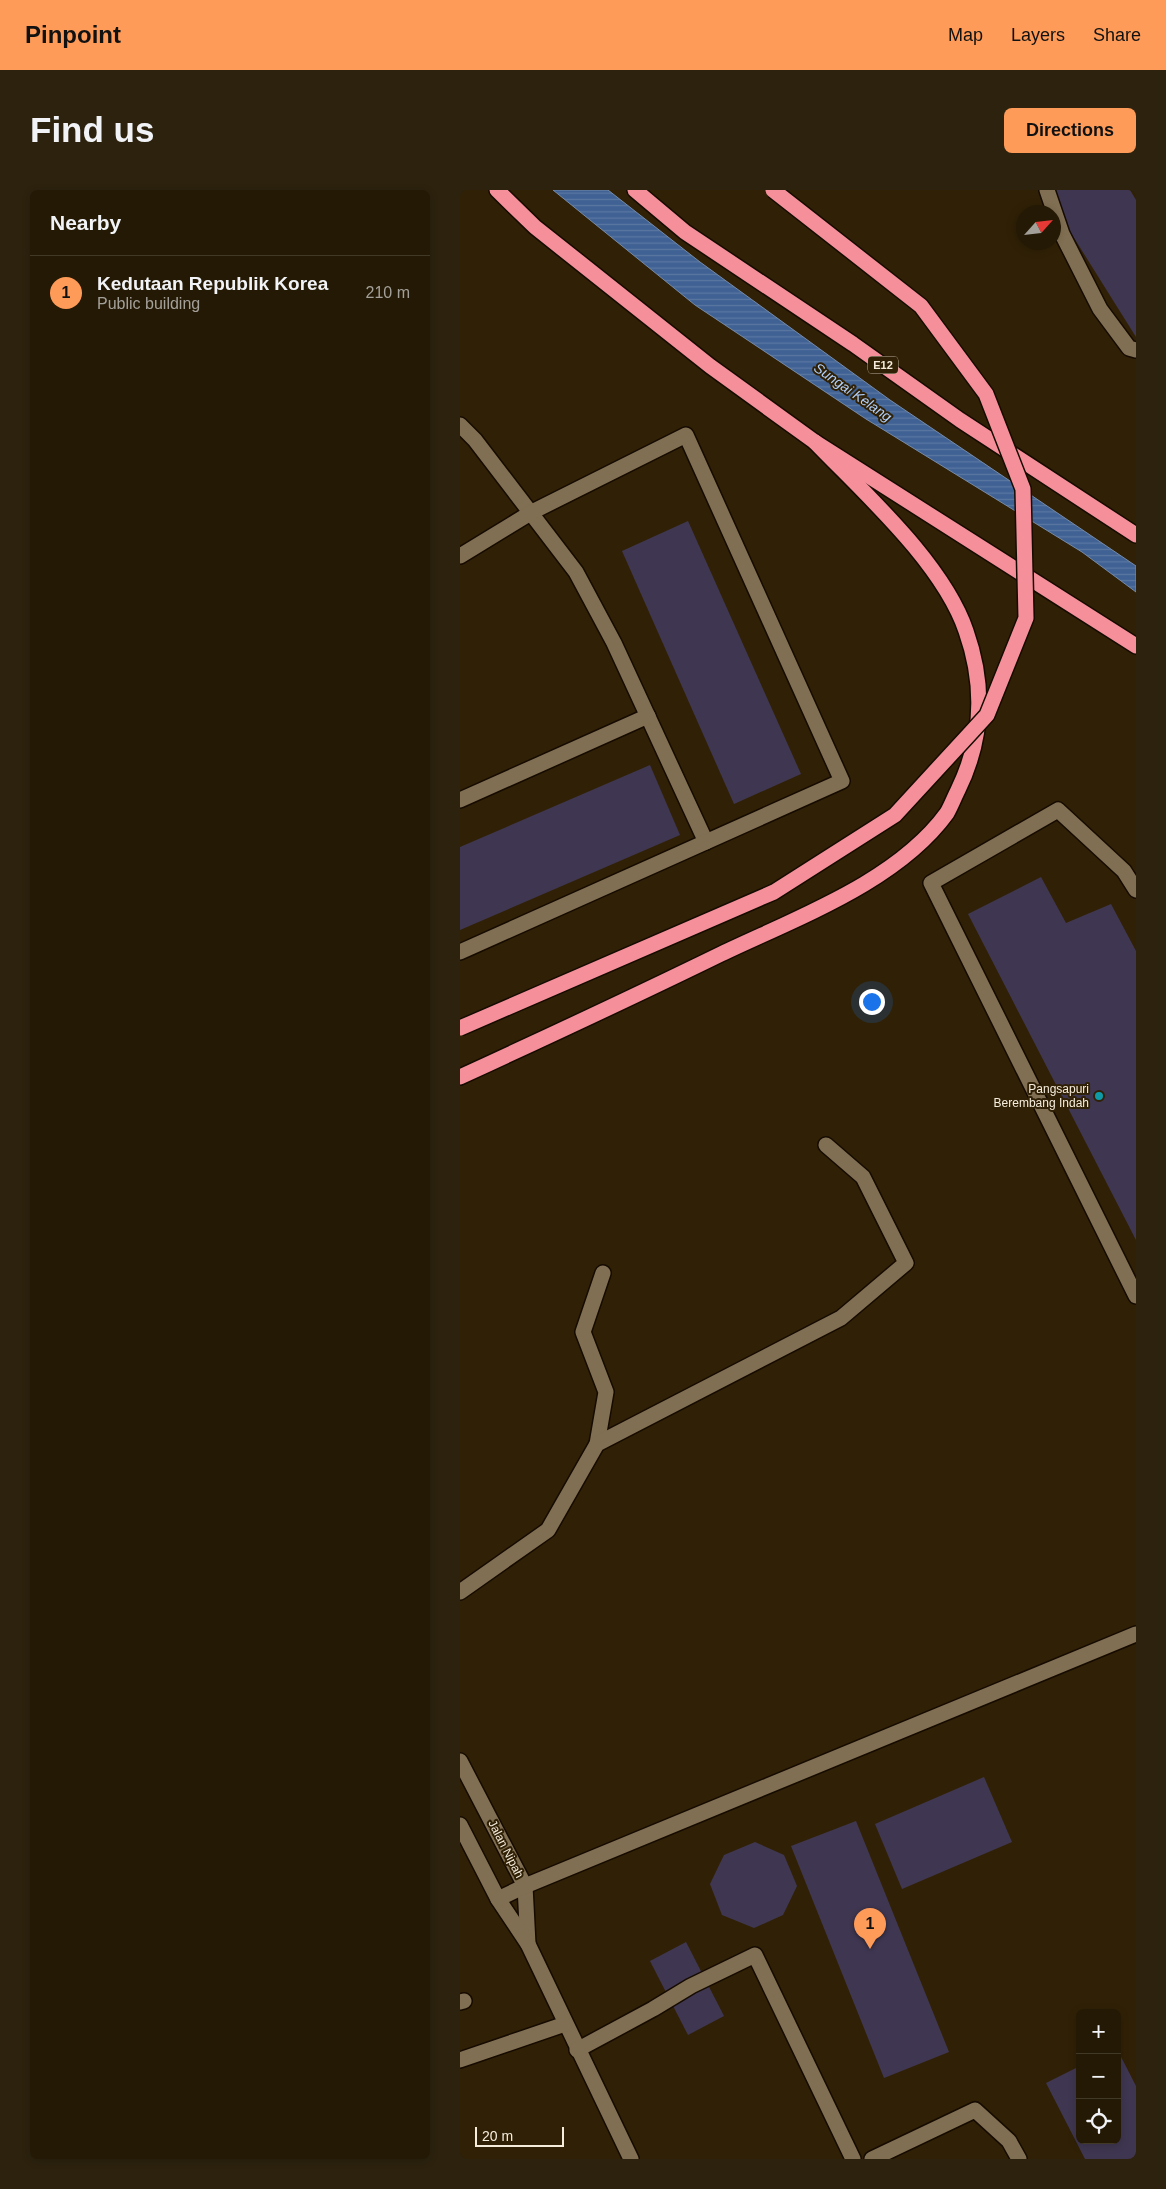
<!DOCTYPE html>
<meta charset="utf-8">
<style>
body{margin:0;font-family:Helvetica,sans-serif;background:#2c220e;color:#f1f3f6}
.controls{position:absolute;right:15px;bottom:15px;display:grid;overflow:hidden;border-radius:8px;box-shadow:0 2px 8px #0003}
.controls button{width:45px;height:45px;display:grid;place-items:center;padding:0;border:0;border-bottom:1px solid #413826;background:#241904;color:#f1f3f6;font:25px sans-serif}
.compass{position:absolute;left:556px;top:15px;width:45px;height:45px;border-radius:50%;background:#241904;box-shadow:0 2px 8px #0003;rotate:63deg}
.scale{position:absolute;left:15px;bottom:12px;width:89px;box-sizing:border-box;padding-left:5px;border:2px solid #f5ecdc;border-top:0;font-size:14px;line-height:18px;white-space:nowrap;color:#f5ecdc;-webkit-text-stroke:4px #302106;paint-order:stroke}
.you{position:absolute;left:411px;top:811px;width:18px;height:18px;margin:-12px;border:4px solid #fff;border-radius:50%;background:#1a73e8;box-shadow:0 0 0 8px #1a73e833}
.badge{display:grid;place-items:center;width:32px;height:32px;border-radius:50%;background:#fe9b58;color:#111;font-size:16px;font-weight:700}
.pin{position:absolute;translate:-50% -41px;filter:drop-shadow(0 1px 2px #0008)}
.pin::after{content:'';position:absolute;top:26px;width:18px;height:15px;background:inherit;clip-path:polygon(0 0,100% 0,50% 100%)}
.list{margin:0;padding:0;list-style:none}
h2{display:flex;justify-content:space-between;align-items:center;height:65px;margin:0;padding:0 20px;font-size:21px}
h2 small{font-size:16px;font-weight:400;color:#a3a09a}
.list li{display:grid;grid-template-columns:32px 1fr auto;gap:15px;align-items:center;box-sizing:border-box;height:75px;padding:0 20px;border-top:1px solid #413826}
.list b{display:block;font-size:19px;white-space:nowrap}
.list p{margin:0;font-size:16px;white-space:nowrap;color:#a3a09a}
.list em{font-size:16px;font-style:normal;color:#a3a09a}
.icon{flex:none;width:28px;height:28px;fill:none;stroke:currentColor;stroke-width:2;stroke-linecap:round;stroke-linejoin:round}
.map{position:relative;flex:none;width:676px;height:1969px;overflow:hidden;border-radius:8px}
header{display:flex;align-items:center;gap:30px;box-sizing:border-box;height:70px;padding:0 25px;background:#fe9b58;color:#111}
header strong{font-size:24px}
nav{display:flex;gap:28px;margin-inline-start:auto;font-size:18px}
.intro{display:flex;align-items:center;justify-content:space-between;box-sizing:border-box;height:120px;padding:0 30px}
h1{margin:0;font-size:35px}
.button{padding:12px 22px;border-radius:8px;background:#fe9b58;color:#111;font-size:18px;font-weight:700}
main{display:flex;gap:30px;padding:0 30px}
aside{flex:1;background:#241904;border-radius:8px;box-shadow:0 2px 8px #0003}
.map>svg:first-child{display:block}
.water{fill:url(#water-rules);stroke:#768ba9}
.building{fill:#3f3751}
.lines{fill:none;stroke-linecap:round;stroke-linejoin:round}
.minor-casing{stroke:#160b00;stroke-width:18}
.highway-casing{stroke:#160b00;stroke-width:18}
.minor{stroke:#806f52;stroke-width:15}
.highway{stroke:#f5909a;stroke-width:15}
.highway-bridge-casing{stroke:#160b00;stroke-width:18;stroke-linecap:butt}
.highway-bridge{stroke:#f5909a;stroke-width:15}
.culture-dot{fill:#0f9aa8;stroke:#302106;stroke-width:2}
.labels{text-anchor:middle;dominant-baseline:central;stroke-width:4;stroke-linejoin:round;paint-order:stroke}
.shield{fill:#302106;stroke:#baaf9c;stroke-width:1}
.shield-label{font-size:11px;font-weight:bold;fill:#f5ecdc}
.poi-label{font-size:12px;fill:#f5ecdc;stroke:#302106;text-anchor:end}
.street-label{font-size:12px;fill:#f5ecdc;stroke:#302106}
.water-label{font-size:14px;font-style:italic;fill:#b1d1fe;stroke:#302106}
</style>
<header>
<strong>Pinpoint</strong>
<nav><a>Map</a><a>Layers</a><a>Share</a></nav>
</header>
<div class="intro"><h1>Find us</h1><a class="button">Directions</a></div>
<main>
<aside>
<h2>Nearby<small></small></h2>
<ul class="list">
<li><span class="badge">1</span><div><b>Kedutaan Republik Korea</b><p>Public building</p></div><em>210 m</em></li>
</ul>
</aside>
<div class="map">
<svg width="676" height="1969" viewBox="0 0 676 1969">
<defs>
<pattern id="water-rules" width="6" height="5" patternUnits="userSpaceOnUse" patternTransform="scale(1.25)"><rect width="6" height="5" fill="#3f6193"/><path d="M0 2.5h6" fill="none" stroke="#5b78a2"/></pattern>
</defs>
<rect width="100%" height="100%" fill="#302106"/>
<!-- water -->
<polygon class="water" points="93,0 148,0 240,72 430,210 676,376 676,402 622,362 406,229 235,115"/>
<!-- building -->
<g class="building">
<polygon points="584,0 670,0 676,10 676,147"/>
<polygon points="228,331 341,584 274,614 162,361"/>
<polygon points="190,575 220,645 0,740 0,657"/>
<polygon points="581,687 606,733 651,714 676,761 676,1050 508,724"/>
<polygon points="524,1587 552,1652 442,1699 415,1634"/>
<polygon points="396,1631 489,1862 424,1888 331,1656"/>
<polygon points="295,1652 324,1665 337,1696 323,1725 294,1738 262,1725 250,1694 264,1665"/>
<polygon points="226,1752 264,1826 228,1845 190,1771"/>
<polygon points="657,1859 676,1896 676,1969 625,1969 586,1893 620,1876 620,1950 657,1950"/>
</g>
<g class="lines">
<defs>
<g id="minor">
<polyline points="587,0 602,44 640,119 669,158 676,160"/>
<polyline points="0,235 15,250 116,382 154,453 246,652"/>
<polyline points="0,366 72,322 226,245 382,591 0,762"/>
<polyline points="0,610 188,526"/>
<polyline points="676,700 664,681 598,620 471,693 676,1106"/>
<polyline points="137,1254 146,1202 123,1142 143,1083"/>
<polyline points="0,1402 88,1340 137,1254 381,1128 446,1073 403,987 366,955"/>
<polyline points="0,1571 65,1696 68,1754"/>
<polyline points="0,1635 38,1709 68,1754 171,1969"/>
<polyline points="38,1709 65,1696 676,1444"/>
<polyline points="0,1812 4,1811"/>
<polyline points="117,1860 193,1819 231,1796 295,1765 393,1969"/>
<polyline points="0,1870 105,1834"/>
<polyline points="412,1969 515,1920 549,1951 559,1969"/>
</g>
<g id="highway">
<polyline points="37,0 75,37 250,176 355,252 676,456"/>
<polyline points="175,0 225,42 393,154 500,230 676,345"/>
<path d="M0,887C87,847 175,806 261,764C336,728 437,692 487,623C491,616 494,608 498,600C523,549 525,495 506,441C483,373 404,303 355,252"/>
</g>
</defs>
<!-- minor casing -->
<use href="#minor" class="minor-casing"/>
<!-- highway casing -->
<use href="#highway" class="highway-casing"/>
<!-- minor -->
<use href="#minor" class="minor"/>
<!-- highway -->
<use href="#highway" class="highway"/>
<defs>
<polyline id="highway-bridge" points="0,838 314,702 435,625 527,525 566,428 563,299 526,204 461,116 313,0"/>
</defs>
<!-- highway-bridge casing -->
<use href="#highway-bridge" class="highway-bridge-casing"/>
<!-- highway-bridge -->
<use href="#highway-bridge" class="highway-bridge"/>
</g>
<!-- markers -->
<circle class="culture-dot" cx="639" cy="906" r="5"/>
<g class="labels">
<!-- shield labels -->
<rect class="shield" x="408" y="166.5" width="30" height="17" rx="4"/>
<g class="shield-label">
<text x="423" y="175">E12</text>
</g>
<!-- poi labels -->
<g class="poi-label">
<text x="629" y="899">Pangsapuri<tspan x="629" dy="14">Berembang Indah</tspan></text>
</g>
<!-- street labels -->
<g class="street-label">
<text transform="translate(46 1659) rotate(63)">Jalan Nipah</text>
</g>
<!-- water labels -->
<g class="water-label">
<text transform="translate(393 202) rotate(35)">Sungai Kelang</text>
</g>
</g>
</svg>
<div class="controls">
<button>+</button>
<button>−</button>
<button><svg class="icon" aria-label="locate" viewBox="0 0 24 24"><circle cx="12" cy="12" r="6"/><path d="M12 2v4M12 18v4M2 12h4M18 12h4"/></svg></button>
</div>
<svg class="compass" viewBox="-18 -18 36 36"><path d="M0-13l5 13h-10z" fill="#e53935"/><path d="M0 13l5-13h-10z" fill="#a3a09a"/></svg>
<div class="scale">20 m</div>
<div class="you"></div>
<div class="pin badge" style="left:410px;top:1759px">1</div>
</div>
</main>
